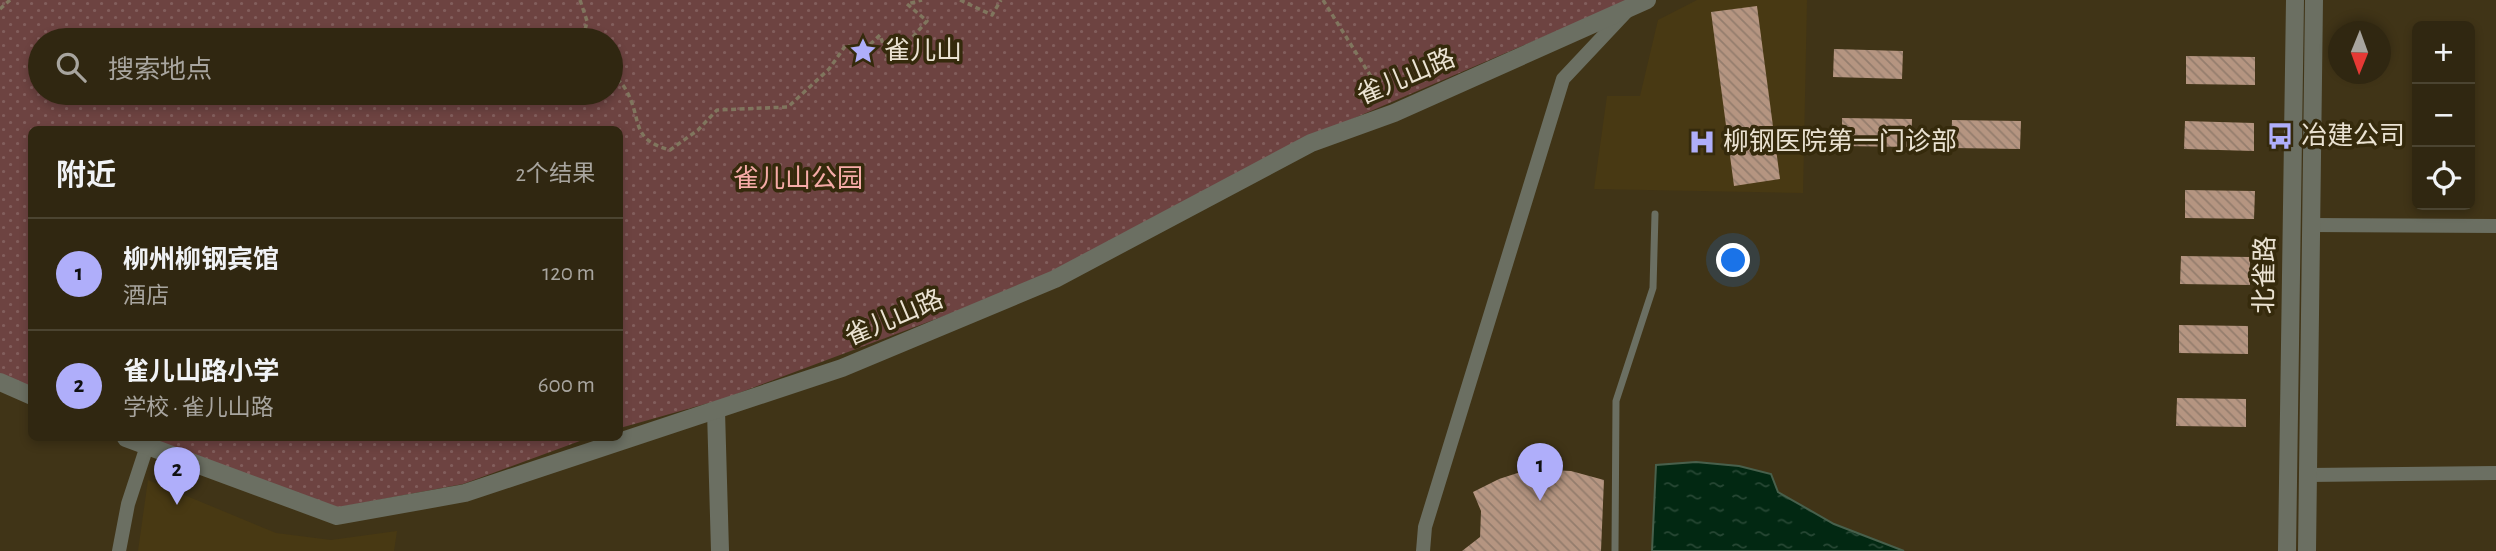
<!DOCTYPE html>
<html lang="zh">
<meta charset="utf-8">
<style>
body{margin:0;font-family:"Alegreya Sans","Noto Sans SC",sans-serif;background:#3c331f;color:#f1f3f6}
.controls{position:absolute;right:21px;top:21px;display:grid;overflow:hidden;border-radius:10px;box-shadow:0 4px 10px #0003}
.controls button{width:63px;height:63px;display:grid;place-items:center;padding:0;border:0;border-bottom:2px solid #4b4431;background:#302711;color:#f1f3f6;font:35px sans-serif}
.compass{position:absolute;left:2328px;top:21px;width:63px;height:63px;border-radius:50%;background:#302711;box-shadow:0 4px 10px #0003;rotate:181deg}
.you{position:absolute;left:1734px;top:261px;width:24px;height:24px;margin:-18px;border:5px solid #fff;border-radius:50%;background:#1a73e8;box-shadow:0 0 0 10px #1a73e833}
.badge{display:grid;place-items:center;width:46px;height:46px;border-radius:50%;background:#afaefa;color:#111;font-size:23px;font-weight:700}
.pin{position:absolute;translate:-50% -58px;filter:drop-shadow(0 2px 4px #0008)}
.pin::after{content:'';position:absolute;top:37px;width:24px;height:21px;background:inherit;clip-path:polygon(0 0,100% 0,50% 100%)}
.list{margin:0;padding:0;list-style:none}
h2{display:flex;justify-content:space-between;align-items:center;height:91px;margin:0;padding:0 28px;font-size:30px}
h2 small{font-size:23px;font-weight:400;color:#a8a59f}
.list li{display:grid;grid-template-columns:46px 1fr auto;gap:21px;align-items:center;box-sizing:border-box;height:112px;padding:0 28px;border-top:2px solid #4b4431}
.list b{display:block;font-size:26px;white-space:nowrap}
.list p{margin:0;font-size:23px;white-space:nowrap;color:#a8a59f}
.list em{font-size:23px;font-style:normal;color:#a8a59f}
.icon{flex:none;width:38px;height:38px;fill:none;stroke:currentColor;stroke-width:2;stroke-linecap:round;stroke-linejoin:round}
.map{position:relative;flex:none;width:2496px;height:551px;overflow:hidden}
.search{position:absolute;background:#302711;box-shadow:0 4px 10px #0003;left:28px;top:28px;width:595px;height:77px;display:flex;align-items:center;gap:18px;box-sizing:border-box;padding:0 24px;border-radius:38px;color:#a8a59f;font-size:26px}
.panel{position:absolute;background:#302711;box-shadow:0 4px 10px #0003;left:28px;top:126px;width:595px;height:315px;border-radius:10px}
.map>svg:first-child{display:block}
.built{fill:#483913}
.park{fill:url(#park-dots);fill-rule:evenodd}
.water{fill:url(#water-ripples);stroke:#48604c;stroke-width:2}
.building{fill:url(#building-back-hatch)}
.lines{fill:none;stroke-linecap:round;stroke-linejoin:round}
.path{stroke:#80765e;stroke-width:3.5;stroke-dasharray:5 3.5;stroke-linecap:butt}
.service{stroke:#6b6f62;stroke-width:7}
.minor{stroke:#6b6f62;stroke-width:14}
.tertiary{stroke:#6b6f62;stroke-width:18}
.labels{text-anchor:middle;dominant-baseline:central;stroke-width:7;stroke-linejoin:round;paint-order:stroke}
.poi-label{font-size:26px;fill:#eae2d2;stroke:#352a0c;text-anchor:start}
.street-label{font-size:26px;fill:#eae2d2;stroke:#352a0c}
.park-label{font-size:26px;fill:#f6aba7;stroke:#352a0c}
</style>
<div class="map">
<svg width="2496" height="551" viewBox="0 0 2496 551">
<defs>
<pattern id="park-dots" width="8" height="8" patternUnits="userSpaceOnUse" patternTransform="scale(1.75)"><rect width="8" height="8" fill="#6d4341"/><path d="M2 2h.1M6 6h.1" fill="none" stroke="#825e5c" stroke-width="1.8" stroke-linecap="round"/></pattern>
<pattern id="water-ripples" width="26" height="14" patternUnits="userSpaceOnUse" patternTransform="scale(1.75)"><rect width="26" height="14" fill="#022812"/><path d="M2 4q2-2 4 0t4 0M15 11q2-2 4 0t4 0" fill="none" stroke="#274734"/></pattern>
<pattern id="building-back-hatch" width="6" height="6" patternUnits="userSpaceOnUse" patternTransform="scale(1.75)"><rect width="6" height="6" fill="#b59581"/><path d="M-1 5l2 2M0 0l6 6M5-1l2 2" fill="none" stroke="#947d6d"/></pattern>
</defs>
<rect width="100%" height="100%" fill="#403417"/>
<!-- built -->
<g class="built">
<polygon points="1697,0 1807,0 1803,193 1594,189 1607,96 1640,96 1658,20"/>
<polygon points="148,480 276,533 331,540 397,531 394,551 138,551"/>
</g>
<!-- park -->
<g class="park">
<path d="M0,0H1629L1308,138L1053,275L723,399L620,428V130H32L31,389L0,375ZM40,40H611V93H40Z"/>
<polygon points="144,438 588,438 463,484 335,508"/>
</g>
<!-- water -->
<polygon class="water" points="1696,462 1739,466 1771,474 1778,492 1834,524 1904,551 1652,551 1656,465"/>
<!-- building -->
<g class="building">
<polygon points="1757,6 1780,179 1734,186 1711,12"/>
<polygon points="1834,49 1903,51 1902,79 1833,77"/>
<polygon points="2186,56 2255,57 2255,85 2186,84"/>
<polygon points="1842,118 1912,119 1911,147 1842,146"/>
<polygon points="1952,120 2021,121 2020,149 1951,148"/>
<polygon points="2185,121 2254,123 2254,151 2184,149"/>
<polygon points="2185,190 2255,191 2254,219 2185,218"/>
<polygon points="2181,256 2250,257 2250,285 2180,284"/>
<polygon points="2179,325 2248,326 2248,354 2179,353"/>
<polygon points="2177,398 2246,399 2246,427 2176,426"/>
<polygon points="1530,469 1571,471 1604,480 1601,551 1462,551 1480,537 1481,511 1473,492 1499,479"/>
</g>
<g class="lines">
<!-- path -->
<g class="path">
<polyline points="580,0 587,21 583,40"/>
<polyline points="960,0 992,15 1001,0"/>
<polyline points="1323,0 1385,99"/>
<polyline points="0,9 10,0"/>
<path d="M611,73C616,78 623,84 626,90C643,120 629,139 670,150L698,130L717,110L788,107L829,69L846,45L863,51L880,35L887,56L910,40L927,21L907,4L922,0"/>
</g>
<!-- service -->
<polyline class="service" points="1615,551 1616,401 1653,288 1655,214"/>
<!-- minor -->
<g class="minor">
<polyline points="2311,225 2496,226"/>
<polyline points="2308,475 2496,473"/>
<polyline points="119,551 128,504 147,446"/>
<polyline points="1423,551 1425,527 1563,79 1626,12"/>
</g>
<!-- tertiary -->
<g class="tertiary">
<polyline points="0,382 32,396"/>
<polyline points="716,411 720,551"/>
<polyline points="126,438 337,516 465,493 842,368 1055,279 1311,143 1394,113 1647,0"/>
<polyline points="2287,551 2295,0"/>
<polyline points="2307,551 2314,0"/>
</g>
</g>
<!-- icons -->
<defs>
<symbol id="sight-bare" viewBox="-9 -9 18 18"><path d="M0-6L1.8-2.2L6-1.7L2.9 1.2L3.7 5.4L0 3.3L-3.7 5.4L-2.9 1.2L-6-1.7L-1.8-2.2Z" fill="#afaefa" stroke="#352a0c" stroke-width="2.5" paint-order="stroke"/></symbol>
<symbol id="bus-bare" viewBox="-9 -9 18 18"><path d="M-5-6H5V4H4V6H2V4H-2V6H-4V4H-5ZM-3.5-4V0h7V-4ZM-3.5 1.2v1.5H-2V1.2ZM2 1.2v1.5H3.5V1.2Z" fill="#afaefa" stroke="#352a0c" stroke-width="2.5" paint-order="stroke"/></symbol>
<symbol id="hospital-bare" viewBox="-9 -9 18 18"><path d="M-5-5h3v3.5h4V-5h3V5h-3V1.5h-4V5h-3Z" fill="#afaefa" stroke="#352a0c" stroke-width="2.5" paint-order="stroke"/></symbol>
</defs>
<g fill-rule="evenodd">
<use href="#sight-bare" x="844" y="32" width="38" height="38"/>
<use href="#bus-bare" x="2261" y="117" width="38" height="38"/>
<use href="#hospital-bare" x="1683" y="123" width="38" height="38"/>
</g>
<g class="labels">
<!-- poi labels -->
<g class="poi-label">
<text x="884" y="51">雀儿山</text>
<text x="2301" y="136">冶建公司</text>
<text x="1723" y="142">柳钢医院第一门诊部</text>
</g>
<!-- street labels -->
<g class="street-label">
<text transform="translate(1406 77) rotate(-23)">雀儿山路</text>
<text transform="translate(2265 275) rotate(-89)">北雀路</text>
<text transform="translate(894 318) rotate(-23)">雀儿山路</text>
</g>
<!-- park labels -->
<g class="park-label">
<text x="798" y="179">雀儿山公园</text>
</g>
</g>
</svg>
<div class="controls">
<button>+</button>
<button>−</button>
<button><svg class="icon" aria-label="locate" viewBox="0 0 24 24"><circle cx="12" cy="12" r="6"/><path d="M12 2v4M12 18v4M2 12h4M18 12h4"/></svg></button>
</div>
<svg class="compass" viewBox="-18 -18 36 36"><path d="M0-13l5 13h-10z" fill="#e53935"/><path d="M0 13l5-13h-10z" fill="#a8a59f"/></svg>
<div class="you"></div>
<div class="pin badge" style="left:1540px;top:501px">1</div>
<div class="pin badge" style="left:177px;top:505px">2</div>
<div class="search"><svg class="icon" aria-label="search" viewBox="0 0 24 24"><circle cx="10" cy="10" r="6"/><path d="M15 15l6 6"/></svg>搜索地点</div>
<section class="panel">
<h2>附近<small>2个结果</small></h2>
<ul class="list">
<li><span class="badge">1</span><div><b>柳州柳钢宾馆</b><p>酒店</p></div><em>120 m</em></li>
<li><span class="badge">2</span><div><b>雀儿山路小学</b><p>学校 · 雀儿山路</p></div><em>600 m</em></li>
</ul>
</section>
</div>
